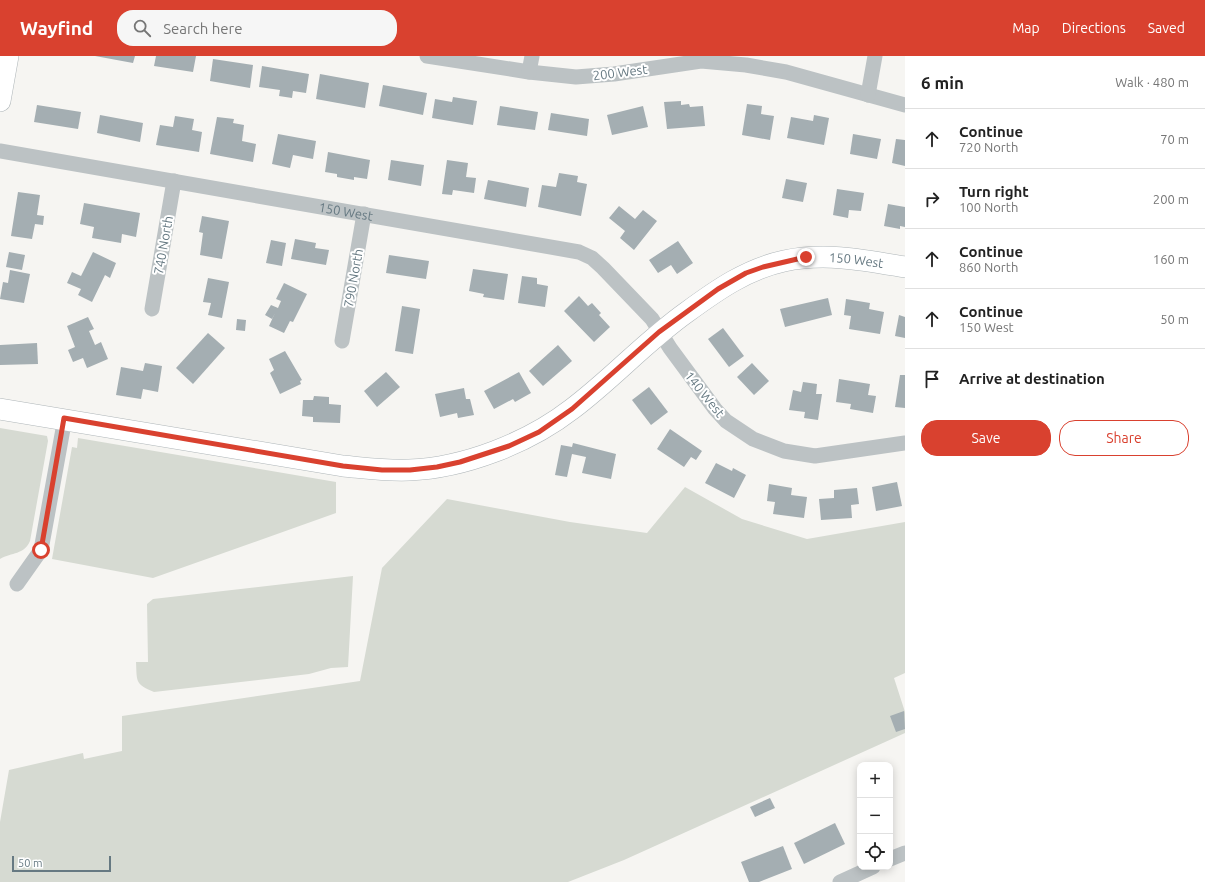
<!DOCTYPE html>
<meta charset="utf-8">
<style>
body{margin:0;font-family:Ubuntu,sans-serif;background:#f6f6f6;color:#222}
.controls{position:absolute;right:12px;bottom:12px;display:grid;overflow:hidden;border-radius:8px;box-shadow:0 2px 10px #0003}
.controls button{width:36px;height:36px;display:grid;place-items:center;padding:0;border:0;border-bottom:1px solid #e0e0e0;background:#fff;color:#222;font:20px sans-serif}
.scale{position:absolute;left:12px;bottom:10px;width:99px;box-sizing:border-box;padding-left:4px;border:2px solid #667982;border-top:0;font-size:11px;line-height:14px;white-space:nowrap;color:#667982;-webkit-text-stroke:3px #fff;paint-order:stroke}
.stop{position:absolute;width:12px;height:12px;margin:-9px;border:3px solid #d9412f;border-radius:50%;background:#fff}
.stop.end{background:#d9412f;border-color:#fff;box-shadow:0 1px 4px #0008}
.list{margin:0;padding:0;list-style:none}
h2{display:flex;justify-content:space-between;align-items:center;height:52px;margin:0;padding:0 16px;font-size:17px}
h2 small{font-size:13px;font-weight:400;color:#767676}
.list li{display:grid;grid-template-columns:26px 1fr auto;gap:12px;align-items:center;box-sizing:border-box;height:60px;padding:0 16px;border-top:1px solid #e0e0e0}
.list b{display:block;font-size:15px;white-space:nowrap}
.list p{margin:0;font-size:13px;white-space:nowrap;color:#767676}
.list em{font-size:13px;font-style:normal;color:#767676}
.actions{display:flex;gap:8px;padding:12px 16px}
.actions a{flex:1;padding:9px 0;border:1px solid #d9412f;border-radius:16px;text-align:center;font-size:14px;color:#d9412f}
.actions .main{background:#d9412f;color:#fff}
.icon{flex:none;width:22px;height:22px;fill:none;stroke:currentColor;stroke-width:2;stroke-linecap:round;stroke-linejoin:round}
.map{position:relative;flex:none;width:905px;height:826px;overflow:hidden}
header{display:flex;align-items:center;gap:24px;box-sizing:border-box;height:56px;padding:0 20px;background:#d9412f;color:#fff}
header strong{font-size:19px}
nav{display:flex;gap:22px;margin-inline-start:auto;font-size:14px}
.search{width:280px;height:36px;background:#f6f6f6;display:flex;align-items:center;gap:10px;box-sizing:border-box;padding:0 14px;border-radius:16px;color:#767676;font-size:15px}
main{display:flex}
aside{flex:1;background:#fff}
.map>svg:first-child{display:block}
.green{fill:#d6dad2}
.building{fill:#a4aeb2}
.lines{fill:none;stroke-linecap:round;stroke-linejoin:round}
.secondary-casing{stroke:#afb6b9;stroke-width:22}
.street{stroke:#bcc2c4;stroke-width:15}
.secondary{stroke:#fff;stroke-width:21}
.route{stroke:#d9412f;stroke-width:5}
.labels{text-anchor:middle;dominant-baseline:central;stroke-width:4;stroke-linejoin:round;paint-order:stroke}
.street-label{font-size:13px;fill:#667982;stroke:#fff}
</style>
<header>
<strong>Wayfind</strong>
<div class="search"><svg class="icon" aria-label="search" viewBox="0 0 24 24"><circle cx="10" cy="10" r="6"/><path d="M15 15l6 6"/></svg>Search here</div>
<nav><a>Map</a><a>Directions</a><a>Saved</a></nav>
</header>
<main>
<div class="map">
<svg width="905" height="826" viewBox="0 0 905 826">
<rect width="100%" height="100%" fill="#f6f5f2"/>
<!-- green -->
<g class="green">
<path d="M0,372L47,380L48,385L30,485C24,499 12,496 0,503Z"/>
<polygon points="78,382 336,426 336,457 153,522 52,503 72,391 77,392"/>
<polygon points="685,431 742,463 807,483 905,466 905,617 894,622 905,656 905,677 624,804 568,826 0,826 0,766 9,714 83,697 84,703 122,695 122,660 360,625 382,512 447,443 570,466 647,477"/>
<path d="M353,520L348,611L331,612L309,618L154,636C135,628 137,626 136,606H148L147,548L153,543Z"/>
</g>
<!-- building -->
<g class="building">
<polygon points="95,0 135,0 133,7"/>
<polygon points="156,0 196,0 193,16 154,10"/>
<polygon points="213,3 253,9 250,32 210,25"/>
<polygon points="262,10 309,18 306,37 293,35 292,42 279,40 280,34 259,31"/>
<polygon points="320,18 369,27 365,52 316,43"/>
<polygon points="383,29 427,37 423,59 379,50"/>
<polygon points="453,41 477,45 473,69 432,62 435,43 452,46"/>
<polygon points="681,45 681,49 689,48 690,51 703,50 705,70 667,73 664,46"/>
<polygon points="747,48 762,50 761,58 774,60 770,84 742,79"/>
<polygon points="37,49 81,56 78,73 34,66"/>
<polygon points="500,50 538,56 535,74 497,69"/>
<polygon points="643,50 648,71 612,79 607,59"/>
<polygon points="551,57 589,63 587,80 548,74"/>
<polygon points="100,59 143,67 140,86 97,77"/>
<polygon points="814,59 829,62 824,89 787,82 791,61 813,65"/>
<polygon points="175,60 194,63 192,74 202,76 199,96 156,89 160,69 173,71"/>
<polygon points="217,61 234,63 233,67 244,69 242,85 256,88 253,106 210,98"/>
<polygon points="278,78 316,85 313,103 293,99 290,112 272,108"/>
<polygon points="853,78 881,83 877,103 850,98"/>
<polygon points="896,83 905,84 905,110 892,107"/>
<polygon points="328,96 370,104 367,123 354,121 354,124 337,121 337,118 325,116"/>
<polygon points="391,104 424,109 421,130 388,124"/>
<polygon points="447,104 468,107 466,121 476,122 474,137 453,134 452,139 442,138"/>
<polygon points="559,117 578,120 577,126 587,128 581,160 538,151 542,129 556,131"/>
<polygon points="786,123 807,127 803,146 782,142"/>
<polygon points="488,124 529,132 526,151 484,143"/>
<polygon points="837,133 864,137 861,155 849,154 848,162 833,159"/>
<polygon points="18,136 40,139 37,159 44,160 43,169 35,168 32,183 11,180"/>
<polygon points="84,147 140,157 136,181 122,178 121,187 92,182 94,171 80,168"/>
<polygon points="888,148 905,151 905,171 900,170 900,173 884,170"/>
<polygon points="619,150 635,163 643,154 657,165 634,194 620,182 625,175 609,162"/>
<polygon points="202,160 229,165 222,203 200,199 203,177 199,176"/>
<polygon points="295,183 316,187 315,192 329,194 326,209 291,203"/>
<polygon points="271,184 286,187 282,210 266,207"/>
<polygon points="678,185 693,207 677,218 671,209 658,217 649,204"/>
<polygon points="9,196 25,199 22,214 6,211"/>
<polygon points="93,196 116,207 110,222 105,219 92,246 78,239 81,233 67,227 72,216 81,220"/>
<polygon points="389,199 429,205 426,223 386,217"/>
<polygon points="473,213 508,218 504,244 483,241 484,238 469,235"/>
<polygon points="10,214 30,218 24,247 0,243 3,226 8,227"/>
<polygon points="522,220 537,222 537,228 548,230 545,251 518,247"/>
<polygon points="208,222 229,226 222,262 208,259 211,247 203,246"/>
<polygon points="284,227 307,238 293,266 290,265 284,277 269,270 275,257 272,263 265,259 271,249 278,252 281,245 276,243"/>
<polygon points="579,240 588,250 592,247 601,257 599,259 610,271 594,286 564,255"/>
<polygon points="828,242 832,259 785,271 780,253"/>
<polygon points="846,243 870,247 869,253 884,256 880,278 849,273 851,260 844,259"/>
<polygon points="402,250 420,253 413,298 395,295"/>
<polygon points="899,259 905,261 905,282 895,280"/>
<polygon points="88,261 94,273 89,275 95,289 101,286 108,303 87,312 83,302 73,306 68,294 75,291 67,270"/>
<polygon points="237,263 246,264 245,275 236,274"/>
<polygon points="723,272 744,300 729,311 708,283"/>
<polygon points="208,277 225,292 193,328 176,312"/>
<polygon points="37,287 38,308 0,309 0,289"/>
<polygon points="558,289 572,305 543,330 529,315"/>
<polygon points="285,295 302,324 300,325 301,328 280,338 270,317 274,314 269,303"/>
<polygon points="145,307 162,310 158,336 143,333 141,343 116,339 121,311 143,315"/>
<polygon points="752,307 769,325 754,339 737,321"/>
<polygon points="386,316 400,331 377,351 364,335"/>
<polygon points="519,316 531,337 515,346 513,343 494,353 484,335"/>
<polygon points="900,319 905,319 905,352 895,351"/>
<polygon points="839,323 870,328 868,339 876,340 873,357 850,353 851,348 836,346"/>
<polygon points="803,326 817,328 816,338 822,338 818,364 804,362 805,356 789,354 793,334 801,336"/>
<polygon points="649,331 668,356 651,369 632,344"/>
<polygon points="464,332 466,343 470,343 474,359 458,362 457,357 440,361 435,338"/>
<polygon points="314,340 329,341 329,348 341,349 340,367 313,366 313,361 302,360 303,344 313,344"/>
<polygon points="670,373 702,395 696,404 691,401 684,411 657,393"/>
<polygon points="573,387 616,398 611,423 582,417 586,401 572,398 567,421 555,419 561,389 572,391"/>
<polygon points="716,407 732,415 733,412 746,419 734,442 705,427"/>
<polygon points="897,426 902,450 876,455 872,431"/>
<polygon points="769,428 792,432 791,439 807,441 804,462 773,458 775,446 767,445"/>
<polygon points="857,432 859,448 851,449 852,462 821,464 819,443 834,442 834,434"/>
<polygon points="904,655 905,673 896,676 890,660"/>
<polygon points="770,742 775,752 755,761 750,751"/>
<polygon points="835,767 845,788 804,808 794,787"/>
<polygon points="783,790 792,813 759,826 749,826 741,806"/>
</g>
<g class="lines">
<defs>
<g id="secondary">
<polyline points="0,45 8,0"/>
<path id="s2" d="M0,353L343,410C365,412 386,415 409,414C464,412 528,387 572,353C612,323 646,285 687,256C717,234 747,213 784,205C825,196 864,204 905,211"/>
</g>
</defs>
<!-- secondary casing -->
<use href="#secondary" class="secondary-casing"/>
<!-- street -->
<g class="street">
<polyline points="427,0 529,16 576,21 614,18 701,5 746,9 786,16 905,49"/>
<polyline points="529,16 532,0"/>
<polyline points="868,39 875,0"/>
<path id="s1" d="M0,95L579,196L592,202L603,212L652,263L670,292L715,353L726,365L753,383L784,395L815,400L905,387"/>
<polyline points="152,253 174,125"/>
<polyline points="342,285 364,158"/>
<polyline points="17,528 41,494 65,362"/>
<polyline points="890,803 905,797"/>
<polyline points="840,826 873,811"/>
</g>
<!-- secondary -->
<use href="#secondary" class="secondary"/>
</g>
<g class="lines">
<!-- route -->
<polyline class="route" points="41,494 64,362 343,410 382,414 410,414 437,411 460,406 509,390 539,376 572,353 659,276 718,233 746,217 763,211 806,201"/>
</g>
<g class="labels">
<!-- street labels -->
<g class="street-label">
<text transform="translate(620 16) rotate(-7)">200 West</text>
<text stroke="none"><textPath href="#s1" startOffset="351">150 West</textPath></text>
<text transform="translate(163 189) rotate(-80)">740 North</text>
<text stroke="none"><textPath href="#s2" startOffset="924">150 West</textPath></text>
<text transform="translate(353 222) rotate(-80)">790 North</text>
<text transform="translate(705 338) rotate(51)">140 West</text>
</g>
</g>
</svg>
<div class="controls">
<button>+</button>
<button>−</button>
<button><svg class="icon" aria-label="locate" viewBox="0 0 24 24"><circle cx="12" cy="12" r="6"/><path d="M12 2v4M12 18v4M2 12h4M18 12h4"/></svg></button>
</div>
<div class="scale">50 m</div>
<div class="stop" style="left:41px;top:494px"></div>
<div class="stop end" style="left:806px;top:201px"></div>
</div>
<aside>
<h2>6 min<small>Walk · 480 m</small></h2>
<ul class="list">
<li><svg class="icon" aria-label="ahead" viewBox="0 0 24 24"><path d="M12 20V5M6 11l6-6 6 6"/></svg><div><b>Continue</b><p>720 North</p></div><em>70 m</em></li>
<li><svg class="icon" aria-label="right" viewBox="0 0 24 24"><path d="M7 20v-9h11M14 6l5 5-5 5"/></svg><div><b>Turn right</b><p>100 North</p></div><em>200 m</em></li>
<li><svg class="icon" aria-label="ahead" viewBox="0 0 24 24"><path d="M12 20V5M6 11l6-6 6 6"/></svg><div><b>Continue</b><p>860 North</p></div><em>160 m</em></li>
<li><svg class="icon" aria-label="ahead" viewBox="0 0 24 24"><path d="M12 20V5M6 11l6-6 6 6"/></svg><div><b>Continue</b><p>150 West</p></div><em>50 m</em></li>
<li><svg class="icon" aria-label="arrive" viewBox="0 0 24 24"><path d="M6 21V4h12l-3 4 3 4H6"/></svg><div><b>Arrive at destination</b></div></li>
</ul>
<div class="actions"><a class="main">Save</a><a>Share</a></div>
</aside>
</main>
